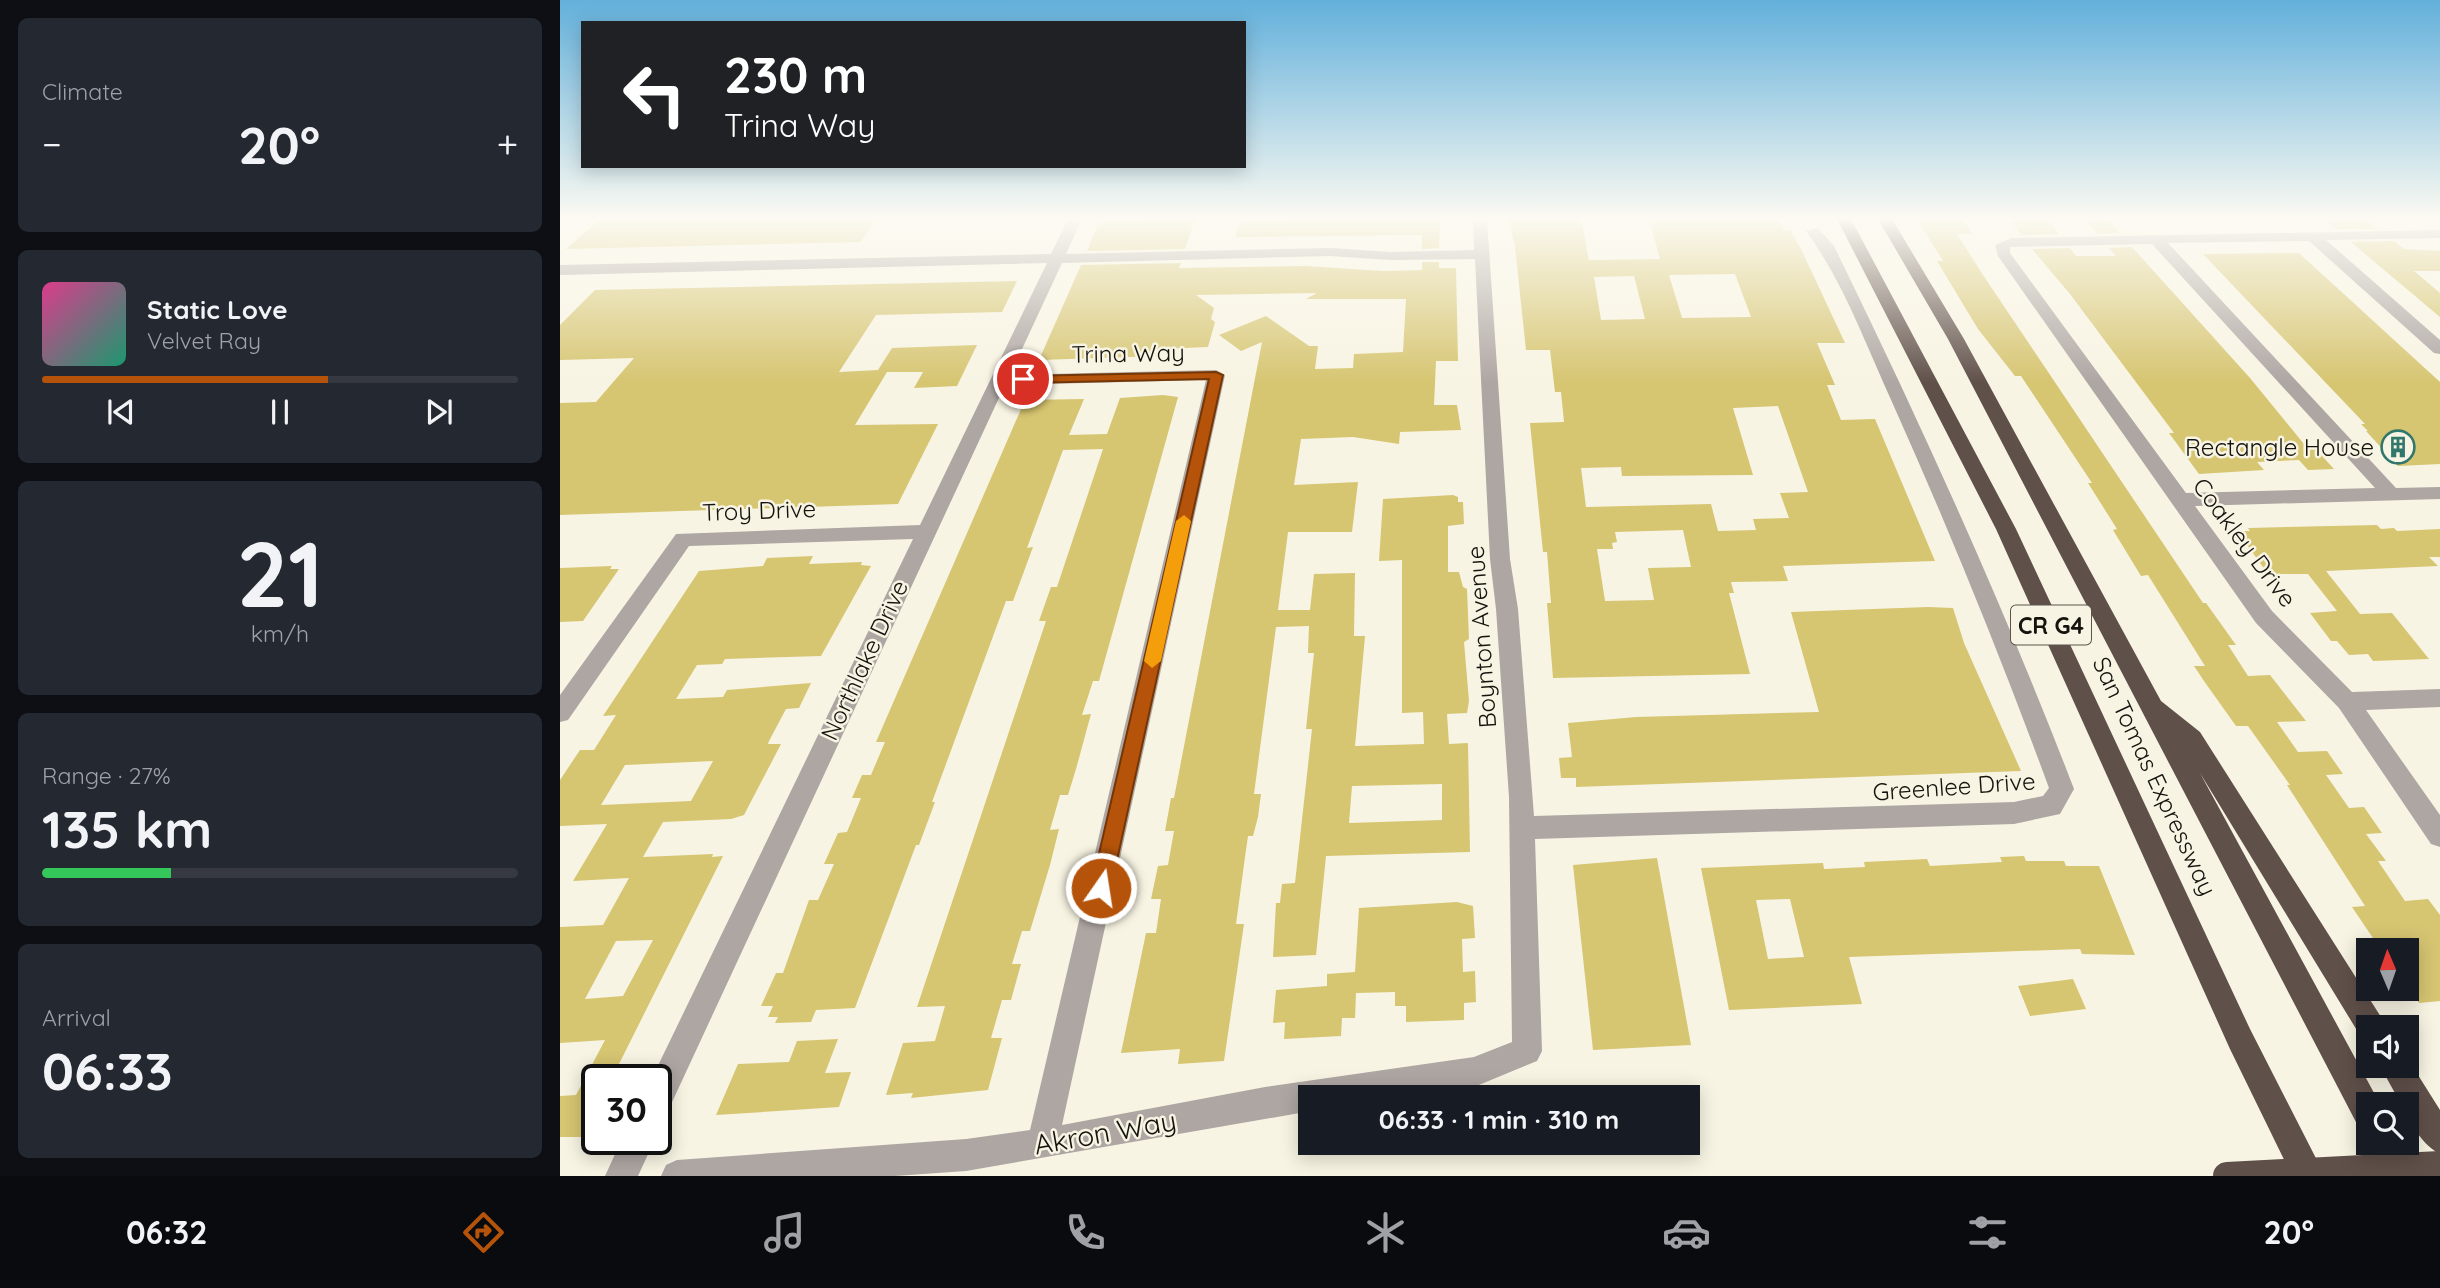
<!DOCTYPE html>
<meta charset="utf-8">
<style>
:root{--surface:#171b24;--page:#242831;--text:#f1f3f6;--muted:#9ea1a6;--line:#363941;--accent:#b45309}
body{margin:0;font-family:Quicksand,sans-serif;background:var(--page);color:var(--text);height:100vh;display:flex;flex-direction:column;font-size:26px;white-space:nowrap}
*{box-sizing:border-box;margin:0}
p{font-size:23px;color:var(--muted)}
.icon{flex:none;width:38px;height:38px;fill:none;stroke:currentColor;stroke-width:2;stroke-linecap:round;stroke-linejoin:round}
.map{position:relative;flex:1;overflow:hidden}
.panel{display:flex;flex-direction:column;gap:18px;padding:18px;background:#0d0f14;width:560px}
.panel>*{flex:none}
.hud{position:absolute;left:21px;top:21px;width:665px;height:147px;border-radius:0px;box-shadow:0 4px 18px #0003;background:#202124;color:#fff;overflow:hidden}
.needle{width:46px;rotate:358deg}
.buttons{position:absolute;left:1796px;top:938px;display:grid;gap:14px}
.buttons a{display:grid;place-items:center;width:63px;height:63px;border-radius:0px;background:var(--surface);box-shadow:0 4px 18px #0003;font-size:35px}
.speed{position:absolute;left:21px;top:1064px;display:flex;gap:14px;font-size:35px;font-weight:700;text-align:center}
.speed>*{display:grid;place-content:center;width:91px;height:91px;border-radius:50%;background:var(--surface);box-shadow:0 4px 18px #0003;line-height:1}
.speed .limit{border:4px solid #111;border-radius:10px;background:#fff;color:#111}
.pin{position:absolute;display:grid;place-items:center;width:60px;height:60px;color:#fff;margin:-30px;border:4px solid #fff;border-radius:50%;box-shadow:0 2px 7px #0007}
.me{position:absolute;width:77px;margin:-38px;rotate:13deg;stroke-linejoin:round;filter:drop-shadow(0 0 5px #0008)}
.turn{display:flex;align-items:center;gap:24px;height:147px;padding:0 28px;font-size:32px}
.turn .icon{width:91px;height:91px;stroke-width:2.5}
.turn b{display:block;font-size:49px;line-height:60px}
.big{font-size:52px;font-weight:700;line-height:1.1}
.panel .card{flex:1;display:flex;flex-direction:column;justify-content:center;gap:10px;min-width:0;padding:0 24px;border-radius:10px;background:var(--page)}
.panel .dial{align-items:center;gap:0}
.dial b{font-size:91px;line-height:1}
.song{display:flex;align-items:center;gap:21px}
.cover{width:84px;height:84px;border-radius:10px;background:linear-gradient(135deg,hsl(330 70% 55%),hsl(160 70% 35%))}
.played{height:7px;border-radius:4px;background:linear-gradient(90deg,var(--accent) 60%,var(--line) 60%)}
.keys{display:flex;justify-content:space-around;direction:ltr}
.heat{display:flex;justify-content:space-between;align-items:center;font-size:38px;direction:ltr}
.charge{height:10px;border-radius:5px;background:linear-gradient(90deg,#34c759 27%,var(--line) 0)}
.trip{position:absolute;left:738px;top:1085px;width:402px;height:70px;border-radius:0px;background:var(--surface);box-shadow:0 4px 18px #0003;font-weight:700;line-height:70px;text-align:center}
.tab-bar{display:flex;height:112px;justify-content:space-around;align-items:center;background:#090b0e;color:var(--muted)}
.tab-bar .icon{width:49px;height:49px}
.tab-bar .current{color:var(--accent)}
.tab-bar b{font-size:32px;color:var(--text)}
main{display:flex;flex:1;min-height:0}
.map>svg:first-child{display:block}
.building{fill:#d6c571;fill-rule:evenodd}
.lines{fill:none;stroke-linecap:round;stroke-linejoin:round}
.minor{fill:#aea6a3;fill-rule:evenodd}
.highway{fill:#60504a;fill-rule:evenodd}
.highway-bridge{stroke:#60504a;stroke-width:28}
.route{fill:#b45309;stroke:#753606;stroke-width:2}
.slow{fill:#f59e0b}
.labels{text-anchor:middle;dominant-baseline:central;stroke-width:5;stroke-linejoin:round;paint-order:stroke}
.shield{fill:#f8f4e3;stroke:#58564d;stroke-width:2}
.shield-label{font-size:23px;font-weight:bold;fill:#14130d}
.street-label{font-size:24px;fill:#14130d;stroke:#f8f4e3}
.poi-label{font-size:24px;fill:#14130d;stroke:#f8f4e3;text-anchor:end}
.near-street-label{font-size:28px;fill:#14130d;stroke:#f8f4e3}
</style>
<main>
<section class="panel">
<div class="card"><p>Climate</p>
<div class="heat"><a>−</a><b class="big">20°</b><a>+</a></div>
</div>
<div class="card">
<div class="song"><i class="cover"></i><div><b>Static Love</b><p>Velvet Ray</p></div></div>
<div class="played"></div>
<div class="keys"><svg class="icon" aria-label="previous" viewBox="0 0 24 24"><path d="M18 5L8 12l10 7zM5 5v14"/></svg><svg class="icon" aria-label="pause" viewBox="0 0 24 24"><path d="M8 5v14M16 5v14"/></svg><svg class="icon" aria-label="next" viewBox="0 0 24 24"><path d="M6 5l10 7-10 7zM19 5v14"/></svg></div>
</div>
<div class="card dial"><b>21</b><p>km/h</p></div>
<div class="card"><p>Range · 27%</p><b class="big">135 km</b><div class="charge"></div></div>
<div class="card"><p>Arrival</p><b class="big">06:33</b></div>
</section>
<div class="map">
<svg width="1880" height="1176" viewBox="0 0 1880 1176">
<rect width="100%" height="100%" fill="#f8f4e3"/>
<g class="building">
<polygon points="40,219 317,219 300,242 6,249"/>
<polygon points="591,219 635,219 625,249 527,251 539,222 591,221"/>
<polygon points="843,219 880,219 879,248 862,249 862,235 675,237 680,222"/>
<path d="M949 219H1021L1029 260 1100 259 1089 219H1219L1224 230H1230L1241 249 1285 343H1257L1275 385H1267L1281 420 1315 419 1375 561 1223 566 1228 581 1171 582 1174 593H1169L1190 674 993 678 987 603H991L987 552H983L970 423 1004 422 1001 392H995L990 350H966L955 247ZM1175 274 1191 317 1122 318 1109 275ZM1074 276 1085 319 1041 320 1034 277ZM1218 406 1248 492 1220 493 1229 518 1193 519 1196 530 1158 531 1151 504 1026 507 1021 468 1061 467 1062 476 1193 475 1173 408ZM1123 530 1131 567 1088 568 1094 600 1045 601 1037 549H1053L1052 543 1057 542 1055 532Z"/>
<polygon points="1357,219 1402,219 1413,234 1397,234 1423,275 1643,603 1646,603 1676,645 1668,645 1688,676 1710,675 1746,721 1717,722 1738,752 1767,751 1783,774 1766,775 1789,808 1804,807 1822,833 1806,834 1826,861 1818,861 1845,901 1868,899 1880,915 1880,1001 1859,1003 1846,982 1846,950 1821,950 1792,907 1805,906 1727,785 1730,785 1688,726 1676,726 1644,681 1634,666 1645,666 1588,575 1581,576 1553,530 1557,529 1528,483 1532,483 1461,376 1455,376 1418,329 1377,261 1383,261"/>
<polygon points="1449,219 1487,219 1499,234 1462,235"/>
<polygon points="1525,219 1547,219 1560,233 1538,234"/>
<polygon points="1763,219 1805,219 1817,229 1776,229"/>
<polygon points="1834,241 1844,249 1880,251 1880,271 1854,271 1880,293 1880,317 1791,242"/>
<polygon points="1572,247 1690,378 1744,444 1751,444 1774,469 1748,470 1739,460 1697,462 1704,470 1639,474 1609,433 1614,433 1510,294 1472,249 1510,248 1516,256 1556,256 1549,248"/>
<polygon points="1739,253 1880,382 1880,464 1838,466 1806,431 1808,431 1801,424 1805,424 1786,404 1643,254"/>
<path d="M862 262H879V268H896L898 361H876L874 405H897L901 430 840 432 839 444 793 437 741 439 734 485 798 482 792 532H728L718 610H750L754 574 795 573 794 636H805L795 746 864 744 863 712 842 713V560L819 561 823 499 893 495 898 497V502H903L904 524 888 526V572H899L903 587 907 589 909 639 904 642 909 701 907 713 887 714 889 744 908 743 910 852 766 856 756 955 713 957 716 903H720L722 884 735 883 752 729H746L754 653H748L749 626 716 627 694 794H701L698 817 693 836H688L685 857 676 924H684L664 1061 618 1064 620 1049 561 1053 586 933H596L601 899H591L598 866 608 865 614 831H605L611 798H614L702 342 681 351 659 335 706 316 749 346H758L755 369 793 368 794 354 843 352 846 299H746L757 293 636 295 654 308 651 319 655 322 648 347 602 349 600 356 479 360 521 265 621 263 619 268 746 266 823 271 862 270ZM882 784V820L789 823 792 786Z"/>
<polygon points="457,281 442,312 316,315 279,372 318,370 332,348 417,345 397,386 354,388 363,372 327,372 295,425 378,424 338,504 0,515 0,403 36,402 74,358 0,360 0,325 35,290"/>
<polygon points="603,395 618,397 539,681 533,681 522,715 531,714 516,769 508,795 500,795 490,830 499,829 490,865 470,931 462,931 452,964 461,964 451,1000 442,1000 431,1038 442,1038 428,1090 351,1098 353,1093 326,1095 343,1043 375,1041 385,1006 357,1007 486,621 479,621 491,587 497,587 543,449 503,450 467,548 473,547 453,601 446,601 372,802 375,802 359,845 356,845 295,1008 256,1010 251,1022 215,1023 218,1017 208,1017 213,1006 201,1006 216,973 223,973 249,900 258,900 274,864 264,864 278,833 287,832 301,798 292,798 302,775 311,775 325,742 316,742 465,400 524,399 509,435 547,434 560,398"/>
<polygon points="1817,525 1821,529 1834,528 1837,531 1880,529 1880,557 1869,557 1878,566 1766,571 1800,614 1832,613 1869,659 1813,661 1808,654 1789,655 1777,641 1771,641 1750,613 1777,611 1748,574 1708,574 1677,531 1690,531 1688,528"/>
<path d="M253 556 249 564 302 562 301 565 311 566 261 656 165 659 162 664 137 665 116 699 163 697 167 690 251 683 239 708 226 709 209 741 208 744H221L184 815 171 819 103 822 83 857 153 854 152 857 163 856 51 1080H37V1107L21 1137H0V1096L16 1095 45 1040 0 1043V927L43 925 69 878 13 881 47 824 0 826V780L20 750H34L56 715 43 716 139 571 203 566 207 558ZM153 761 131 801 41 805 65 765ZM93 940 63 996 25 999 56 941Z"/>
<polygon points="52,566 50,569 59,569 23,621 0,622 0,568"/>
<polygon points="1368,607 1393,608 1404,643 1461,771 1016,787 1016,778 1001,778 999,758 1012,757 1008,723 1076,717 1259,712 1231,612"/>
<path d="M1464 856 1466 861H1504L1506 866H1539L1575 955 1522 954 1520 949 1289 957 1302 1004 1169 1010 1141 868 1263 863 1264 869 1305 867 1304 862 1367 859 1370 866 1442 862 1440 857ZM1230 899 1244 957 1208 959 1196 900Z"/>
<polygon points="1097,858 1131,1045 1033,1050 1013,865"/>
<polygon points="897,902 913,906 915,938 902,939 903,972 915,971 916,1002 904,1003 904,1020 846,1022 846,1006 835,1006 835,992 796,993 795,1018 782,1018 781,1036 724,1039 725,1022 713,1023 716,990 767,986 767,974 795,972 799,908"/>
<polygon points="1513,979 1526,1009 1470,1016 1458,986"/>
<polygon points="278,1039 265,1073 291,1072 279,1107 156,1115 178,1064 229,1062 237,1041"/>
</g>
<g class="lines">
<g class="minor">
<path d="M508 219H522L506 254 770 248 831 252 914 250 913 219H927L950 559 958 609 974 816 1454 802 1483 796 1489 788C1441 657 1389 529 1332 402 1306 345 1283 281 1246 231L1258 228 1274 246C1361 424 1443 604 1514 789L1500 814 1454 824 975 839 982 1051 977 1061 914 1087 843 1097H751V1111L406 1171 335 1176H101L106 1165 117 1160 406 1139 470 1130 646 380 445 385 107 1113 96 1117V1080H91L353 539 129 546 8 720 0 722V695L116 534 360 525 487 263 0 275V265L491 254ZM770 256 831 260 915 259 930 559 936 609 949 797 952 1042 914 1057 705 1087 502 1125 665 375 656 370 450 375 502 263Z"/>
<path d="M1880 230V238L1766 240 1880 340V354L1874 353 1749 241 1608 243 1836 488 1880 487V499L1635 506 1712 611 1792 692 1880 689V707L1806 710 1880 815V847L1871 844 1779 708 1696 623 1438 256 1435 245 1452 238ZM1592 244 1815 488 1626 493 1450 253V247Z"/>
<polygon points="62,1139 95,1139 78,1176 45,1176"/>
</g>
<g class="highway">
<polygon points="1277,219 1291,219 1456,529 1690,1029 1765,1176 1732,1176 1670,1049 1436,529"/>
<polygon points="1318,219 1332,219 1404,339 1601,701 1640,732 1821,1017 1825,1027 1808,1027 1808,1040 1801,1037 1640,773 1819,1102 1808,1104 1808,1128 1797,1124 1388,339"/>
<path d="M1846 1056 1880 1110V1154C1865 1147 1846 1122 1846 1104H1841L1820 1066H1846Z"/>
<polygon points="1809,1143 1842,1143 1860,1176 1826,1176"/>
</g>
<polyline class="highway-bridge" points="1667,1176 1880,1165"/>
</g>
<linearGradient id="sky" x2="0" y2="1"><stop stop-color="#62b0db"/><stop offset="0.57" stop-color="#fcfaf2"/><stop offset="1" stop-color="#fcfaf2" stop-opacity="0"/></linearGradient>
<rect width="1880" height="383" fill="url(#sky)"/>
<polygon class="route" points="656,372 663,375 551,888 548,895 541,898 534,895 531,888 649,379 463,383 456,379 463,376"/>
<polygon class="slow" points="624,515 631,521 601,661 592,668 584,661 616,521"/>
<defs>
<symbol id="building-ring" viewBox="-11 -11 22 22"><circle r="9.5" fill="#f8f4e3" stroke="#31776c" stroke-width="1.5"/><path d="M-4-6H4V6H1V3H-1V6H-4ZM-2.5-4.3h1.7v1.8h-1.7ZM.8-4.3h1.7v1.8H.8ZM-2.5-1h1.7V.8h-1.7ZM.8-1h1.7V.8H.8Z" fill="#31776c"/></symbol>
</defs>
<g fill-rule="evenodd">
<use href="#building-ring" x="1819" y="428" width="38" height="38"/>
</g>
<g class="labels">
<rect class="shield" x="1451" y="605.5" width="80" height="39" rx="5"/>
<g class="shield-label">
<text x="1491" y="625">CR G4</text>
</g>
<g class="street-label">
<text transform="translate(568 353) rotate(-1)">Trina Way</text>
<text transform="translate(199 510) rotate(-2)">Troy Drive</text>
<text transform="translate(1685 542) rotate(53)">Coakley Drive</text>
<text transform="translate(921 637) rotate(-94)">Boynton Avenue</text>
<text transform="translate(304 660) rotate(-65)">Northlake Drive</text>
<text transform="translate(1595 776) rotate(65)">San Tomas Expressway</text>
<text transform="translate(1394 786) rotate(-4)">Greenlee Drive</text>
</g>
<g class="poi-label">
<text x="1814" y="447">Rectangle House</text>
</g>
<g class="near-street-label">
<text transform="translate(545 1132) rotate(-10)">Akron Way</text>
</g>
</g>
</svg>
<div class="buttons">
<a><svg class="needle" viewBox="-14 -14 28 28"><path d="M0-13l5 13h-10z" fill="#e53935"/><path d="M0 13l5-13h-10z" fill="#9ea1a6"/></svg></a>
<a><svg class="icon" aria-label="sound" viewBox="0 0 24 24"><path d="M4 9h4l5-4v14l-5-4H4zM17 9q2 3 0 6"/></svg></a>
<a><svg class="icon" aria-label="search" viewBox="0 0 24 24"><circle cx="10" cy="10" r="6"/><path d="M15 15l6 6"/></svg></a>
</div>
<div class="speed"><div class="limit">30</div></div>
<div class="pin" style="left:463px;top:379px;background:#d93025"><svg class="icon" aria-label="arrive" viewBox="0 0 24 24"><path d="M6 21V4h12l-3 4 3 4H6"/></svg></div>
<svg class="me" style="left:541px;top:888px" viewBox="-20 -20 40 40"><circle r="17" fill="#b45309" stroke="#fff" stroke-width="3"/><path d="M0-11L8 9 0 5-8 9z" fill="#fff"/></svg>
<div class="trip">06:33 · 1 min · 310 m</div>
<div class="hud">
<div class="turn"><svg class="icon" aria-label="left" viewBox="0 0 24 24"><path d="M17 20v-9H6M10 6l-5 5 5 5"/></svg><div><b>230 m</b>Trina Way</div></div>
</div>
</div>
</main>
<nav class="tab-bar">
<b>06:32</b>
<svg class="icon current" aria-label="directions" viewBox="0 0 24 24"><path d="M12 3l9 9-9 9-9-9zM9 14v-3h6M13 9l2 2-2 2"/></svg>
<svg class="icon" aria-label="music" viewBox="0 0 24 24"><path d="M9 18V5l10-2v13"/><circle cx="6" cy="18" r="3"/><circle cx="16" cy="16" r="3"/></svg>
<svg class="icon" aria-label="phone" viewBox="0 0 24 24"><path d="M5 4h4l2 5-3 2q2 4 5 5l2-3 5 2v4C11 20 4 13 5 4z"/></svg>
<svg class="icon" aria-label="climate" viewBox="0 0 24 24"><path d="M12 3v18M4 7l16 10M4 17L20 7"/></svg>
<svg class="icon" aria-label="car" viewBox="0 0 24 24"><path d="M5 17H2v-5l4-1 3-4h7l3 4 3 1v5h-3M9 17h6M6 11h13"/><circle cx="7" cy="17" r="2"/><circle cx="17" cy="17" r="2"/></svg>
<svg class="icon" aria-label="filters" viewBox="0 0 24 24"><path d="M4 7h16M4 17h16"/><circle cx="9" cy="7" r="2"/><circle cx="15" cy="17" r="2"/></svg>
<b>20°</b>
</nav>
